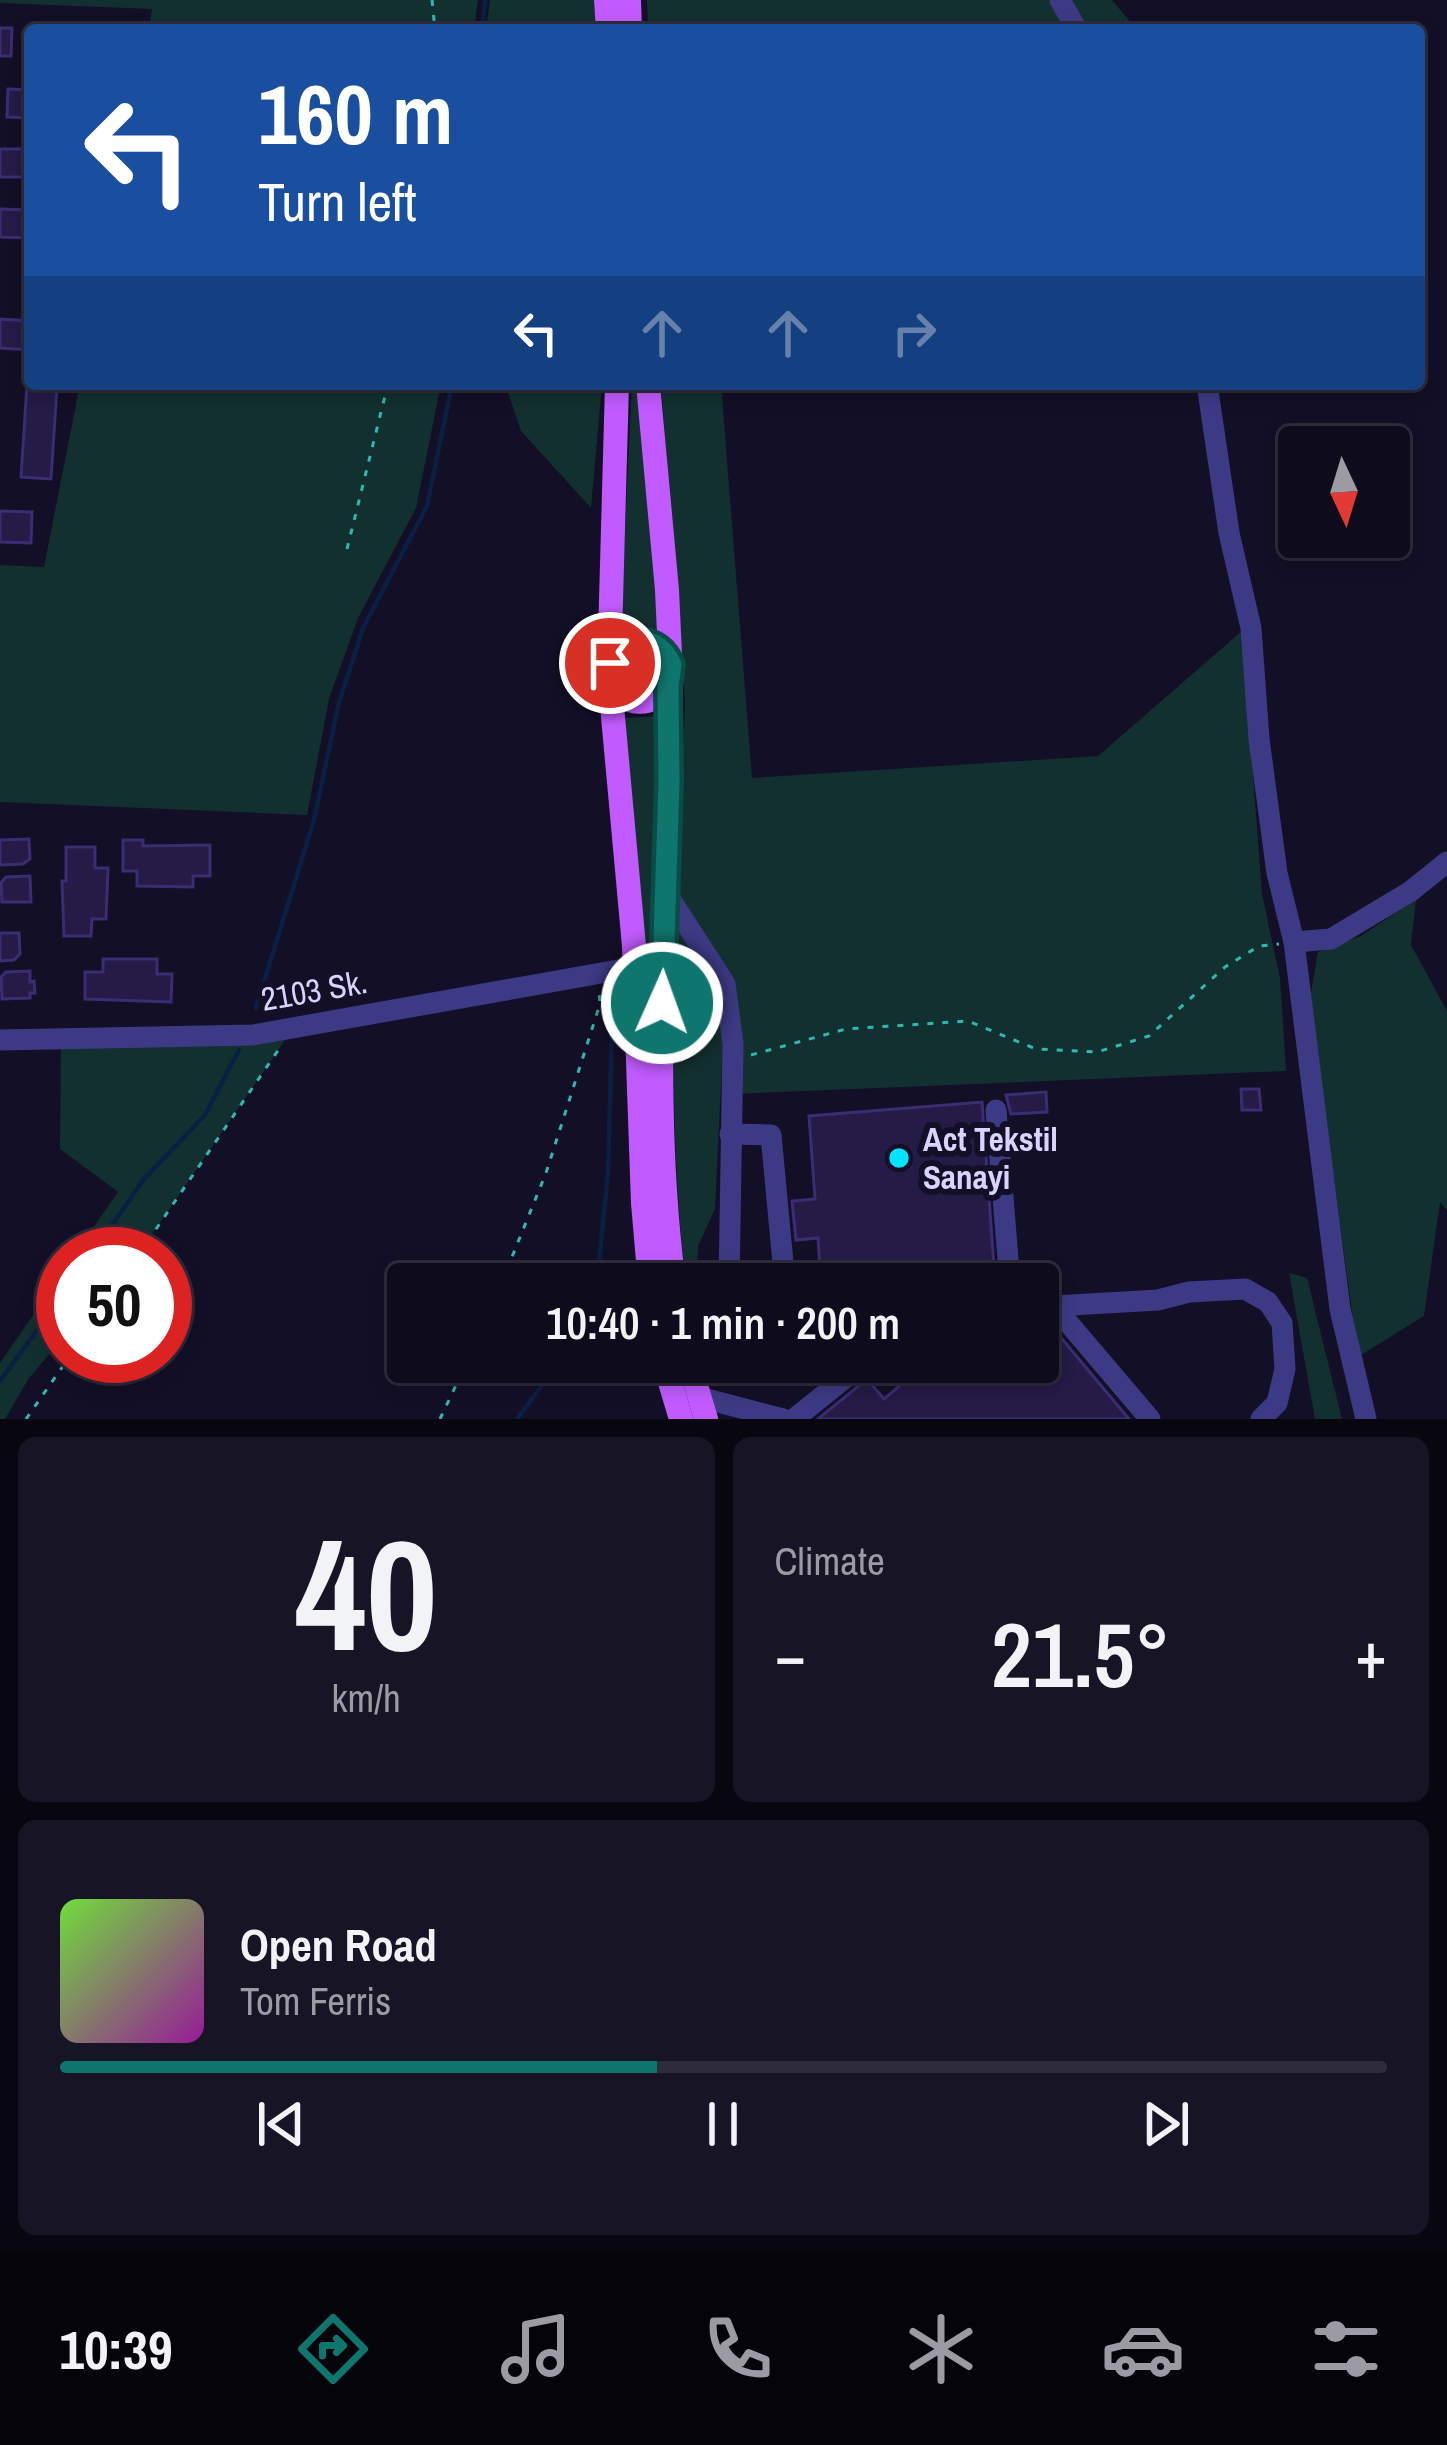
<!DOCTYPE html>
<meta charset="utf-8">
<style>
:root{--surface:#0e0b1c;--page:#171425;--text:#f1f3f6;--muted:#9b9ba3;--line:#2e2b3b;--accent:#0f766e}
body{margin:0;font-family:"Archivo Narrow",sans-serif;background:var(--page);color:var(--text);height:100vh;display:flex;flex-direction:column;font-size:45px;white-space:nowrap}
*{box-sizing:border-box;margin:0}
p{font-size:39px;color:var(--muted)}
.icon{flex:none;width:66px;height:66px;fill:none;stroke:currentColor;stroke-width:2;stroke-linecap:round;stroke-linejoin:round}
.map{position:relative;height:1419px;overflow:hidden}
.drawer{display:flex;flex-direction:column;gap:18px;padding:18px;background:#08060f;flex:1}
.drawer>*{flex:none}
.banner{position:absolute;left:24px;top:24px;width:1401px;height:366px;border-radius:12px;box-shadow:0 6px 18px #0003,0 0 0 3px var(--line);background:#1a4fa0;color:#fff;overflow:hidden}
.needle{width:78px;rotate:176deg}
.controls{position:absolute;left:1278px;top:426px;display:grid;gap:24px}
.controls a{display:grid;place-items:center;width:132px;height:132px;border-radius:12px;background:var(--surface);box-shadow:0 6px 18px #0003,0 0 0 3px var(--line);font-size:60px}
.speed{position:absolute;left:36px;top:1227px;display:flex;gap:24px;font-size:60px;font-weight:700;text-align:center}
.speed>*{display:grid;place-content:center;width:156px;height:156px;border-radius:50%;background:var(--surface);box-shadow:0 6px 18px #0003,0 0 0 3px var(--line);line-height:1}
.speed .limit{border:18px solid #d22;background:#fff;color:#111}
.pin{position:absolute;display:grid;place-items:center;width:102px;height:102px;color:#fff;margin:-51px;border:6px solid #fff;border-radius:50%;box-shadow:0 3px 12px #0007}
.me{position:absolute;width:132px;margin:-66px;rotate:2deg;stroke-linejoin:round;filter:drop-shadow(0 0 9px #0008)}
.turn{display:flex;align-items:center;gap:42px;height:252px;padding:0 36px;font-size:54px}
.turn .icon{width:156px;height:156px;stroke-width:2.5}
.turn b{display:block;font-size:84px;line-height:102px}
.lanes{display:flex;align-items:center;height:114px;padding:0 36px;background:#0003;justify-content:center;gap:60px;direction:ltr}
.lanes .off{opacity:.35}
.big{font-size:90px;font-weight:600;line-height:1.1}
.drawer .tile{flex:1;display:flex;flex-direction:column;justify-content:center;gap:18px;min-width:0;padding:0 42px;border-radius:18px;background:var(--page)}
.drawer .dial{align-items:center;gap:0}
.dial b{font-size:156px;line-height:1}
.song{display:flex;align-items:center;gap:36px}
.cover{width:144px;height:144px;border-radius:18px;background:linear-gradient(135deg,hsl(100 70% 55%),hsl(300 70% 35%))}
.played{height:12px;border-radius:6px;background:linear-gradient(90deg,var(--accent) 45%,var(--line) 45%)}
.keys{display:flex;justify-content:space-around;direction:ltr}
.heat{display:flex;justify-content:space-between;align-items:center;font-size:66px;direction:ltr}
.drawer .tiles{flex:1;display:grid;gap:18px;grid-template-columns:1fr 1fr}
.tile:last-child{grid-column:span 2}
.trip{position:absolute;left:387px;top:1263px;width:672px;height:120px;border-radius:12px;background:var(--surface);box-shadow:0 6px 18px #0003,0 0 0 3px var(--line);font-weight:600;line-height:120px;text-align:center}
.tabs{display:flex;height:192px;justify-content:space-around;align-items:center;background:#06040b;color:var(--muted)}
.tabs .icon{width:84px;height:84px}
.tabs .current{color:var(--accent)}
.tabs b{font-size:54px;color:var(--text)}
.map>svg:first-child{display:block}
.green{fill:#12302f}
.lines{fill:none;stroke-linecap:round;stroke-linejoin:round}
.stream{stroke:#0a1f44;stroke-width:4.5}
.building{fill:#241b47;stroke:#3b2d73;stroke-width:3}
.path{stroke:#2fb8b0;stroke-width:3;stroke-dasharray:6 9;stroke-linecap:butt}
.minor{stroke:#3d3a85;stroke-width:21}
.major{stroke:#c25bff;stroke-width:24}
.route-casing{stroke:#0a4d48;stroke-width:30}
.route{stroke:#0f766e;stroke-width:21}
.poi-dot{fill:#00e5ff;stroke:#130f26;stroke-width:4.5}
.labels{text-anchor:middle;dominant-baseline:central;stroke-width:12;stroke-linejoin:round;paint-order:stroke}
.street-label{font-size:33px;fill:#d9d4ff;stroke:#130f26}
.poi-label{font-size:33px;font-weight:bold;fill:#d9d4ff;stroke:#130f26;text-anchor:start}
</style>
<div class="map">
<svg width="1447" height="1419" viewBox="0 0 1447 1419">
<rect width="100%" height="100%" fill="#130f26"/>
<g class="green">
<polygon points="0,0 478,0 474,30 149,30 152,9 0,3"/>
<polygon points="490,0 594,0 596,30 486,30"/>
<polygon points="647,0 1054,0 1069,30 648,30"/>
<polygon points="1064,0 1112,0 1137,30 1083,30"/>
<polygon points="80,384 441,384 416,508 358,618 329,699 307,815 0,802 0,565 44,567"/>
<polygon points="505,384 602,384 591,508 521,431"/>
<polygon points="632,384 637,384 659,630 620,633"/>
<polygon points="661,384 721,384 752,778 1098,756 1242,631 1262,894 1280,978 1286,1071 734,1094 729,983 677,900 685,702"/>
<circle cx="640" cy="672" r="20"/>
<polygon points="662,716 650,1013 622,718"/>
<polygon points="1416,899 1411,945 1447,1011 1447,1210 1440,1202 1424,1316 1358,1357 1310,998 1318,952 1361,936"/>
<path d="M674 920 714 980 724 1023 715 1209 698 1246 697 1280 686 1284C672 1161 672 1043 674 920Z"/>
<polygon points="287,1037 155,1230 135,1254 75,1254 118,1192 60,1149 61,1046"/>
<polygon points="63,1272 63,1338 29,1378 5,1419 0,1419 0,1363"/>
<polygon points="1289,1273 1307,1278 1342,1419 1315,1419"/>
</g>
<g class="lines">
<g class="stream">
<polyline points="482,30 485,0"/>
<polyline points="256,1008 314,820 339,702 364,626 427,506 452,384"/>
<polyline points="92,1254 144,1179 205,1115 239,1050"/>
<polyline points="590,1284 599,1263 608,1173 613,988"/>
<polyline points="0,1381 63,1295"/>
<polyline points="517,1419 559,1362"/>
</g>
</g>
<g class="building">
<polygon points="0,28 12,28 11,56 0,56"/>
<polygon points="8,89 30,90 30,118 7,117"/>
<polygon points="0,149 24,149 23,177 0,177"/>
<polygon points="0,209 30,210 30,238 0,237"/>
<polygon points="0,319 30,321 30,350 0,348"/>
<polygon points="27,385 57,387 51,479 21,477"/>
<polygon points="0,511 32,512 31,543 0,542"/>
<polygon points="29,839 30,859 23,864 0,865 0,840"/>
<polygon points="123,840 143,840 143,846 210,845 210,876 193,876 193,887 137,886 137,871 123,871"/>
<polygon points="66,847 95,847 95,868 108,868 106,919 92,919 91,936 64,936 62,881 66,881"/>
<polygon points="30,876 31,902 2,902 1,883 6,877"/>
<polygon points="0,933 19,933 20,954 14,960 0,961"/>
<polygon points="103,959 157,959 157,974 172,974 171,1002 85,999 85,972 103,972"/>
<polygon points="30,971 30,982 34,981 35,993 30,993 30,998 2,999 1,977 6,972"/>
<polygon points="1241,1089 1259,1089 1261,1110 1242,1110"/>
<polygon points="1046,1092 1047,1112 1011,1114 1006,1095"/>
<polygon points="982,1102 995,1280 933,1284 821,1284 818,1238 796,1240 792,1201 815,1199 809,1116"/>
<polygon points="1047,1321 1129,1419 818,1419 867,1379 884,1399 928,1362 968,1362 976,1372 988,1362 1038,1362 1038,1322"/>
</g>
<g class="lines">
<g class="path">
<polyline points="432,0 435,30"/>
<polyline points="347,549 388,384"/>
<polyline points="751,1055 846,1029 968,1021 1036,1049 1097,1052 1149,1036 1225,967 1259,946 1279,944"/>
<polyline points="139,1254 279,1049"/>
<polyline points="501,1284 546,1173 600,1004 599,991"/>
<polyline points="26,1419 70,1356"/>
<polyline points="440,1419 467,1362"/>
</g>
<g class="minor">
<polyline points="1060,0 1077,30"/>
<polyline points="1207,384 1229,533 1251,628 1259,739 1277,873 1294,942 1340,1309 1366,1419"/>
<polyline points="665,891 725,984 733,1044 729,1284"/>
<polyline points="1294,942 1331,939 1411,891 1447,862"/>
<polyline points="0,1040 253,1035 635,967"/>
<polyline points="996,1110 1010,1284"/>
<polyline points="730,1134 771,1135 785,1284"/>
<polyline points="1054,1306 1158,1300 1189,1292 1245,1289 1268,1302 1282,1323 1285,1369 1277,1403 1261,1419"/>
<polyline points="1038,1307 1054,1306 1150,1419"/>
<polyline points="699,1397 783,1419"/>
<polyline points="794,1419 865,1362"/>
</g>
<g class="major">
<polyline points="606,0 608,30"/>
<polyline points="629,0 630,30"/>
<polyline points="617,384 609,673 634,946 643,1203 650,1284"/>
<path d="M648 384 667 590 671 676 668 686C672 763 666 839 664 916 660 1038 658 1163 674 1284"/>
<path d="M610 663C625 632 658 633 671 665"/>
<path d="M611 683C625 707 651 708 668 686"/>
<polyline points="664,1362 681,1419"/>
<polyline points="689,1362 706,1419"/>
</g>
</g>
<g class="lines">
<defs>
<path id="route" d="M610 663C624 633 659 635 671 665L668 686 669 782 662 1003"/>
</defs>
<use href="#route" class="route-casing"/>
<use href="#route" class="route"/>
</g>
<circle class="poi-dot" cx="899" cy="1158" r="12"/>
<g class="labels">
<g class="street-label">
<text transform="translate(314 990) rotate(-10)">2103 Sk.</text>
</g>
<g class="poi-label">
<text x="923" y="1139">Act Tekstil<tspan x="923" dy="38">Sanayi</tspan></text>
</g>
</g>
</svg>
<div class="controls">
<a><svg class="needle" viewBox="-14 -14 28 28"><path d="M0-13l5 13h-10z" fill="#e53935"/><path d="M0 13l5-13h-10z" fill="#9b9ba3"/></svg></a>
</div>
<div class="speed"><div class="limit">50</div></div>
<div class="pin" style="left:610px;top:663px;background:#d93025"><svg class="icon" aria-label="arrive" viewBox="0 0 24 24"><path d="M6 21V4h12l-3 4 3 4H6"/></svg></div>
<svg class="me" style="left:662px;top:1003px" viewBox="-20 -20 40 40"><circle r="17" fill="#0f766e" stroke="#fff" stroke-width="3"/><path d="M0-11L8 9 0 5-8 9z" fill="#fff"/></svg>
<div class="trip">10:40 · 1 min · 200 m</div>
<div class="banner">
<div class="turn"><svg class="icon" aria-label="left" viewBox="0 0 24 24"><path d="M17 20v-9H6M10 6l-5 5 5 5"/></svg><div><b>160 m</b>Turn left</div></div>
<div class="lanes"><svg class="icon" aria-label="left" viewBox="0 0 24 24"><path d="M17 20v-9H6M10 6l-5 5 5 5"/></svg><svg class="icon off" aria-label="ahead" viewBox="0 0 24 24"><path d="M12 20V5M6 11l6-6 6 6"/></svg><svg class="icon off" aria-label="ahead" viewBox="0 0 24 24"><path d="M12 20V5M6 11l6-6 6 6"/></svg><svg class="icon off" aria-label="right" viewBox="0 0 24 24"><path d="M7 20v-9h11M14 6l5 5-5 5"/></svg></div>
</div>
</div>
<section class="drawer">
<div class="tiles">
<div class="tile dial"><b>40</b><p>km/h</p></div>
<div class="tile"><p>Climate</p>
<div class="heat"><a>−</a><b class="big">21.5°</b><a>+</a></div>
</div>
<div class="tile">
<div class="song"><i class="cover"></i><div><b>Open Road</b><p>Tom Ferris</p></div></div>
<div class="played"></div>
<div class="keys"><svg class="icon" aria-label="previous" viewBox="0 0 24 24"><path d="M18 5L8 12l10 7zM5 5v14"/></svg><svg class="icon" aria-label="pause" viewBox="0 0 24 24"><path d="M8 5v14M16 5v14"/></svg><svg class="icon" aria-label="next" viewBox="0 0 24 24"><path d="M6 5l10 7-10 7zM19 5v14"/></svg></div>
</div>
</div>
</section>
<nav class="tabs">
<b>10:39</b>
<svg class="icon current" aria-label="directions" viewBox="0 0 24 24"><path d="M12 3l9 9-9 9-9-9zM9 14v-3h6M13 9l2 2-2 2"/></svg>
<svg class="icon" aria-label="music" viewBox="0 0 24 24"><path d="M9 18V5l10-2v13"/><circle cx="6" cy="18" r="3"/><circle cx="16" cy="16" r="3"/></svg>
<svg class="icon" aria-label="phone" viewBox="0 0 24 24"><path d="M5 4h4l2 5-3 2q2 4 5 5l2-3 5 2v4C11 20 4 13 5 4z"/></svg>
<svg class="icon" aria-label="climate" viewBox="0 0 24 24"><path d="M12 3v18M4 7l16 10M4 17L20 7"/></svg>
<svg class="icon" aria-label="car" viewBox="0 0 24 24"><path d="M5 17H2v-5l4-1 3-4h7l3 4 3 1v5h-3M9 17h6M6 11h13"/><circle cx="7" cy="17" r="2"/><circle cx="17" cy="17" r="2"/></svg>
<svg class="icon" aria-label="filters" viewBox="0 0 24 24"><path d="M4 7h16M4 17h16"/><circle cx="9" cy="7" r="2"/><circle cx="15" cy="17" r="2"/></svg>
</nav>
